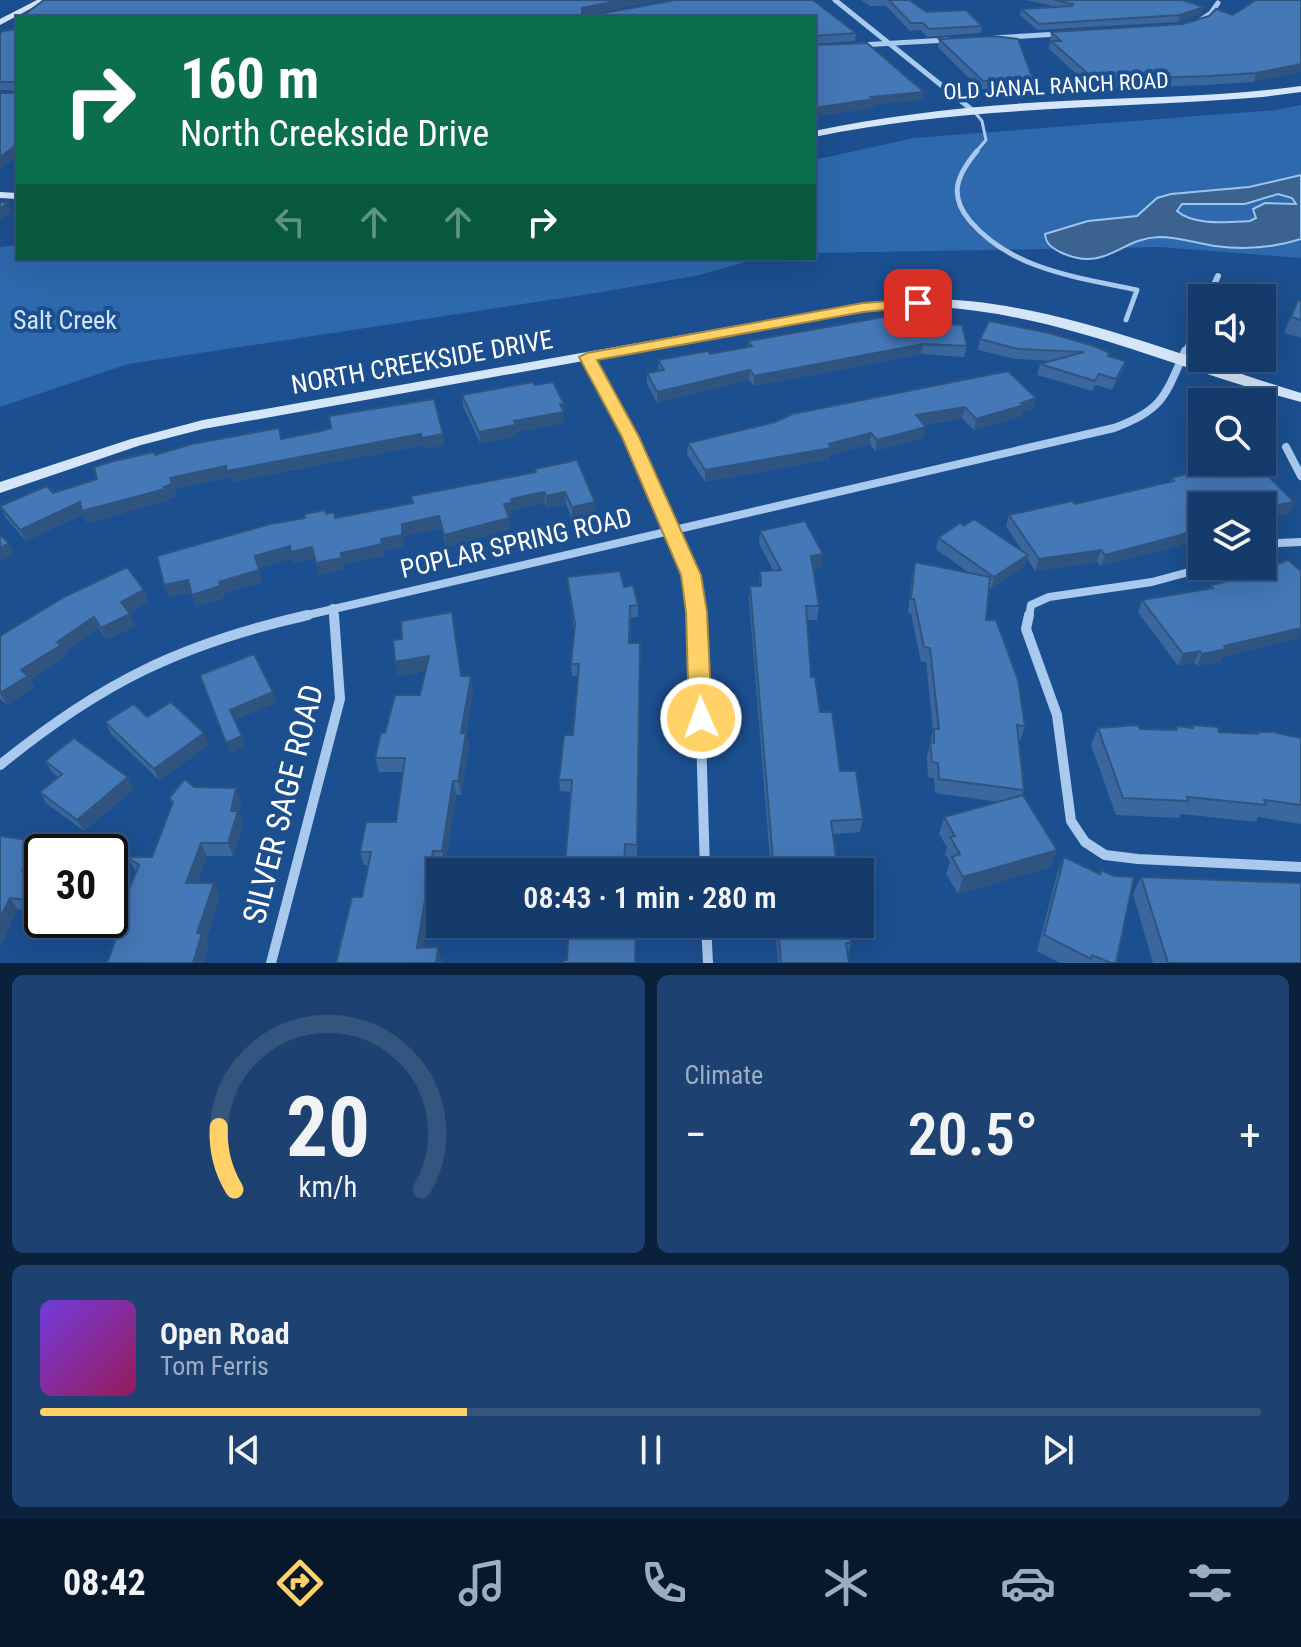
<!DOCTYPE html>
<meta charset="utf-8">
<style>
:root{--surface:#143b6b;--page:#1d4271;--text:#f1f3f6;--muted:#9dadc1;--line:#33557e;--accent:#ffd166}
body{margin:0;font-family:"Roboto Condensed",sans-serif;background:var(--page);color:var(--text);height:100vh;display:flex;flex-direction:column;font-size:30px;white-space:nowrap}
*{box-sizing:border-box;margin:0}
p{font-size:26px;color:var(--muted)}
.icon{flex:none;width:44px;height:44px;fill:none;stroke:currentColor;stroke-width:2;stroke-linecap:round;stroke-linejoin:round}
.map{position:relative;height:963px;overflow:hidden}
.drawer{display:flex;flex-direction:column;gap:12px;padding:12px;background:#0b203b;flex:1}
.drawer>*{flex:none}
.hud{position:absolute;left:16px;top:16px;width:800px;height:244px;border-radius:0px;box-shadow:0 8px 32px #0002,0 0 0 2px var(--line);background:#0b6e4f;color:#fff;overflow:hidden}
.controls{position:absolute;left:1188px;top:284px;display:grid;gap:16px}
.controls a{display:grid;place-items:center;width:88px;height:88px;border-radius:0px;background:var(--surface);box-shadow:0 8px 32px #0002,0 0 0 2px var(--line);font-size:40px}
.speed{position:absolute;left:24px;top:834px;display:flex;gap:16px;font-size:40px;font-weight:700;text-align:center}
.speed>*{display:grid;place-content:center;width:104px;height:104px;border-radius:50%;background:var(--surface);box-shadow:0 8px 32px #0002,0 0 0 2px var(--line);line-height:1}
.speed .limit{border:4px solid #111;border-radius:12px;background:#fff;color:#111}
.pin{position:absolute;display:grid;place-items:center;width:68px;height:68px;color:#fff;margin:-34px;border-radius:16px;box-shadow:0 4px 12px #0006}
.me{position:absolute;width:88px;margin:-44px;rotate:358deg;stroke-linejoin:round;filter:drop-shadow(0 0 6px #0008)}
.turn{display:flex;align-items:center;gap:28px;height:168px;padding:0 32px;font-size:36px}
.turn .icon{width:104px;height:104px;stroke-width:2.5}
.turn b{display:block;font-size:56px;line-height:68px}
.lanes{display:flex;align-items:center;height:76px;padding:0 32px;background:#0003;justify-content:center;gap:40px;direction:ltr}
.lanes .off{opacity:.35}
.big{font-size:60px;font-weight:600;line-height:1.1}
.drawer .card{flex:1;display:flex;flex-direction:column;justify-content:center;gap:12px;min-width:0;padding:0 28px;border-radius:12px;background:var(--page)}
.drawer .dial{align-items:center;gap:0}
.dial svg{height:208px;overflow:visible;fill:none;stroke:var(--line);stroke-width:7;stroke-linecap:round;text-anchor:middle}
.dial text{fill:var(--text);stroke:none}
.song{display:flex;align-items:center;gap:24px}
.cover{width:96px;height:96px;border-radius:12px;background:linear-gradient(135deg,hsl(260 70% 55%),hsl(330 70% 35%))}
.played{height:8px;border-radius:4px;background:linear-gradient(90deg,var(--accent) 35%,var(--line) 35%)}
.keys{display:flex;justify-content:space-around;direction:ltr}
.heat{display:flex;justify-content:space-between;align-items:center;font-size:44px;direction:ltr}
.drawer .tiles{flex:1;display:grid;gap:12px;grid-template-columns:1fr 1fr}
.card:last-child{grid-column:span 2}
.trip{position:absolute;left:426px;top:858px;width:448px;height:80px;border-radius:0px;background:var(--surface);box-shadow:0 8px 32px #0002,0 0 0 2px var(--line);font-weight:600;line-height:80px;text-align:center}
.menu{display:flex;height:128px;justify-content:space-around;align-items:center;background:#08182b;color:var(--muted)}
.menu .icon{width:56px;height:56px}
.menu .active{color:var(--accent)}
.menu b{font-size:36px;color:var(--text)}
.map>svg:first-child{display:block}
.green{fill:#2e69ad}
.water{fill:#3c6290;stroke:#9cc4f0;stroke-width:2;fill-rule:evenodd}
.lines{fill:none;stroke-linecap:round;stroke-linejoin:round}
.lane-far1{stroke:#a9c9ee;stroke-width:3}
.lane{stroke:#a9c9ee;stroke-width:5}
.street-far3{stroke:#a9c9ee;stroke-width:5}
.street-far2{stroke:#a9c9ee;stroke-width:6}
.street-far1{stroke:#a9c9ee;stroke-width:8}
.street{stroke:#a9c9ee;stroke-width:10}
.secondary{fill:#d6e6fa;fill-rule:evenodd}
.wall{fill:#3a679d}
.shaded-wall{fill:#305480}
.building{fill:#4478b7;stroke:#305480;stroke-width:2}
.route{fill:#ffd166;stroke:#a68842;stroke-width:2}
.labels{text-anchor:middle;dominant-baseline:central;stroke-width:8;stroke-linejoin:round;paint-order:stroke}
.far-street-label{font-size:22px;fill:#fff;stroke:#1b4f8f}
.park-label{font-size:26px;fill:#cfe3fa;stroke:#1b4f8f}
.street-label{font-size:26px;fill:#fff;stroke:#1b4f8f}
.near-street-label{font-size:32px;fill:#fff;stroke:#1b4f8f}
</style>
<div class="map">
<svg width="1301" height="963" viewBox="0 0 1301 963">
<rect width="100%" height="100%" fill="#1b4f8f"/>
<g class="green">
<polygon points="1301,105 1301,258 1161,247 814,253 814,160 914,138 1276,110"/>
<polygon points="18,245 18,258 759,258 700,275 596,293 128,364 0,407 0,247"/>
</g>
<path class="water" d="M1301 175V239C1273 248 1244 250 1215 246 1196 243 1178 237 1159 237 1119 238 1106 274 1060 252 1051 247 1046 244 1045 234L1088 221 1137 216 1157 198 1171 194 1249 187ZM1278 194 1292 198 1296 204 1265 203 1253 209 1256 218 1250 221C1228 222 1194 226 1177 211L1182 204H1245Z"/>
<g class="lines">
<polyline class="lane-far1" points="972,109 982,121 986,140 975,153"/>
<path class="lane" d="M977 151C957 175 948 195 970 221 1012 270 1077 277 1137 290L1126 320"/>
<g class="street-far3">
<polyline points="835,0 971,109"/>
<polyline points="1199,21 1211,13 1218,3"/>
<polyline points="993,38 1059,34"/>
<polyline points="861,45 947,40"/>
</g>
<g class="street-far2">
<polyline points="1208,298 1218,276"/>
<polyline points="1185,353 1202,314"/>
</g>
<g class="street-far1">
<polyline points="587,357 630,437 691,575 695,617"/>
<polyline points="1286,447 1301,476"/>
<polyline points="1262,549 1279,543 1301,542"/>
<polyline points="333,608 334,617"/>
<path d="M299 617 1114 428C1163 410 1165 396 1185 351"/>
<polyline points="1029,617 1031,605 1049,597 1152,582 1211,566"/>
</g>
<g class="street">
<polyline points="695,615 699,662 705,872"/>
<polyline points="1029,615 1026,629 1057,715 1071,821 1085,842 1105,855 1138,859 1301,867"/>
<path d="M0 765C101 683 180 644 308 615"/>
<polyline points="706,924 708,963"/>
<polyline points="271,963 340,699 334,615"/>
</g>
<g class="secondary">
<polygon points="37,0 47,0 0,25 0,19"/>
<path d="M1301 86V92L1263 97C1113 109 963 106 814 137V131C896 114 979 105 1063 101 1142 97 1222 97 1301 86Z"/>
<polygon points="0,192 18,193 18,199 0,198"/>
<path d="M909 299C1040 294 1177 356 1301 393V402C1179 371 1064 314 936 307 912 305 887 309 863 311L203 429 141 445 0 493V482L131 439 203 420 863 303Z"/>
</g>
</g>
<g class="wall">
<polygon points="44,0 658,0 586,15 588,16 675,0 813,0 856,33 855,41 814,44 814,18 20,18"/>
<polygon points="861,0 909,0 927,12 982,26 981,33 927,37 921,30 910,31 886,6 870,6"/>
<polygon points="1025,0 1182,0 1202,13 1178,22 1037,30 1020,15 1021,9 1058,7"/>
<polygon points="1301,0 1254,82 1208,85 1093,89 1049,49 1051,32 1183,24"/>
<polygon points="18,29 18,156 0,168 0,93 15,93 17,91 0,90 0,33"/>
<polygon points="939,39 1031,74 1039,82 1037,91 994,93 992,89 981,90 938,47"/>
<polygon points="1298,300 1301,301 1301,338 1284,333"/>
<polygon points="946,324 967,346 964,357 921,354 754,386 749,380 657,403 647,384 647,373 658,371 658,360 710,354 748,347 748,341"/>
<polygon points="980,339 1110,353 1109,356 1122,372 1112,390 1096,385 1092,391 1037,375 1040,364 1051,361 1015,359 978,350"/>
<polygon points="535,385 564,404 564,423 516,432 517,436 480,443 463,406 462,395"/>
<polygon points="1036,398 1033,409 1022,412 1021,416 974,430 962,418 924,425 924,438 875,451 870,444 830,455 830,459 705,482 687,454 688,443"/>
<polygon points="443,434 444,445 424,449 423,445 231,482 229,477 174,489 176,496 168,498 169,500 87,523 84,514 26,541 5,517 0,506 53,493 97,479 155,455 282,438"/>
<polygon points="535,469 596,513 572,519 566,504 547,508 545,503 513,510 513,514 508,515 510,529 446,547 441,528 404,536 404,546 383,551 384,556 343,564 344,569 319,575 315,558 294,563 293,558 258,568 262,582 223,594 224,598 196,607 191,592 168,597 335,518 412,503 535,472"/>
<polygon points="1171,478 1294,502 1289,514 1202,506 1202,537 1173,547 1101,566 1097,562 1035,571 1027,558 1024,567 991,589 989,588 986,620 1025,726 1020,741 1018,740 1024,790 1022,796 1057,850 1050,867 958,894 946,874 950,862 945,854 947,847 939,834 944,817 999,802 935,793 934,778 928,777 927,757 933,730 926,662 921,662 911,614 908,613 912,577 915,562 968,572 937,550 936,548 939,537 964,526 1023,552 1006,526 1009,515 1075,504 1170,482"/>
<polygon points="760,531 822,567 813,569 819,606 817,620 807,620 811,677 820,712 840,771 863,819 860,832 833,834 838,872 771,872 749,599 750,586 759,586 760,571 773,570 759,544"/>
<polygon points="567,577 624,587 638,605 638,617 631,618 630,643 640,643 637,856 626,856 625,872 555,872 565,864 571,792 560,791 559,780 573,735 578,676 572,676 571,664 574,629"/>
<polygon points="1246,577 1221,661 1197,666 1194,662 1178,666 1138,612 1142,600 1210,588 1211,585"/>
<polygon points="144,590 149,602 129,612 135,626 106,640 99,628 65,652 67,656 30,680 34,687 7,705 0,699 0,636"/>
<polygon points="395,662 461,676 473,690 466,733 469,747 461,795 456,795 445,865 436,865 423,948 442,961 441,963 362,897 368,865 364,865 360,852 396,822 403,772 379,772 375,758 385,733 420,695 425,671 398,676"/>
<polygon points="147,717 209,745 159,780 111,734 105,722"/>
<polygon points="1192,725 1219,732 1256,734 1257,732 1301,738 1301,824 1258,817 1256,822 1181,814 1180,818 1116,815 1091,745 1098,728 1175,730 1176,726 1191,728"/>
<polygon points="45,761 134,789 84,831 46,803 40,792 58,777 52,772"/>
<polygon points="194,787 241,801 239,813 243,824 233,856 207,856 197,883 220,896 206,940 209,946 203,963 107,963 123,921 119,914 136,871 127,857 152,857 172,805 169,798"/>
<polygon points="0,836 42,842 48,852 42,852 42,863 35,873 42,875 42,896 33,911 17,909 0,947"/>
<polygon points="1064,857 1100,874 1101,870 1116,963 1060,963 1037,951 1057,874"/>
<polygon points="1141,877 1301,963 1153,963 1133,894"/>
<polygon points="550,924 636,924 567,960 569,935 551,935"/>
<polygon points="775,924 844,924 851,943 848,955 849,963 778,963"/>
</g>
<g class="shaded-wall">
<polygon points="621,0 658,0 582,15 582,8"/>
<polygon points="1204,7 1202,13 1178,22 1180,15"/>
<polygon points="1301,64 1301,72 1254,82 1256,73"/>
<polygon points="924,92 923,100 874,105 873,108 814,117 814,108 871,97"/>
<polygon points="18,144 18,156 0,168 0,157"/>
<polygon points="8,202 12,212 0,221 0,209"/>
<polygon points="923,344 921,354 754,386 754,376"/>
<polygon points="1126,361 1122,372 1112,390 1116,379"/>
<polygon points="750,370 749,380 657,403 657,392"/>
<polygon points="1036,398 1033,409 1022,412 1021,416 974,430 976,419"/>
<polygon points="560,404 564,404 564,423 516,432 517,436 480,443 479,432"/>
<polygon points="965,407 962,418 914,426 916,415"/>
<polygon points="926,427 924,438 875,451 877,440"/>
<polygon points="871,433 870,444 830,455 830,459 705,482 705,470 829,444"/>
<polygon points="421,434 423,445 231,482 229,477 174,489 170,478 226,466"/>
<polygon points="443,434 444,445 424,449 422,438"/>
<polygon points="172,484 176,496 168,498 164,487"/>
<polygon points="165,489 169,500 87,523 84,514 26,541 20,530 80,502"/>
<polygon points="544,492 545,503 513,510 513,514 505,516 504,504 511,499"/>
<polygon points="565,492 566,504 547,508 546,496"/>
<polygon points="595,502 596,513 572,519 572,507"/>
<polygon points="1294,502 1289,514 1262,518 1262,508"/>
<polygon points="439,516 441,528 404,536 404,546 383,551 384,556 343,564 344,569 319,575 316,563 341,553 381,539 402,524"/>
<polygon points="509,518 510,529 446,547 444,535"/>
<polygon points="1202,528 1202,537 1173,547 1101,566 1105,555"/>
<polygon points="9,543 14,554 0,562 0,548"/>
<polygon points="290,546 312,547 315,558 294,563 293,558 258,568 255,556"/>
<polygon points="1101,550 1097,562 1035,571 1039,559"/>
<polygon points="823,554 822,567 810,570 811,556"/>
<polygon points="1028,555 1024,567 991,589 994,577"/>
<polygon points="259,570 262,582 223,594 219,582"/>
<polygon points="188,580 192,592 168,597 164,585"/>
<polygon points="220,586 224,598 196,607 192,595"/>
<polygon points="144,590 149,602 126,613 121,602"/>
<polygon points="130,614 135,626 106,640 101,628"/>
<polygon points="94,617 99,628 65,652 67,656 30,680 34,687 7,705 0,693 21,670 57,642"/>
<polygon points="1301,628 1300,638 1223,657 1221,661 1197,666 1202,654 1224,646"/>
<polygon points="1200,651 1194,662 1178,666 1183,654"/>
<polygon points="429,656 431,670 398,676 395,662"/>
<polygon points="471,676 473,690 463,747 461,733"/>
<polygon points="273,692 277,702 234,721 230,710"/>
<polygon points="204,733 209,745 159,780 154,769"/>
<polygon points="466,733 469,747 461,795 458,781"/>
<polygon points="242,736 246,746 230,754 226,743"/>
<polygon points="128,777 134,789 84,831 77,820"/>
<polygon points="453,781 456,795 445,865 442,851"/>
<polygon points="236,788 241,801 239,813 243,824 233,856 228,843 231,811"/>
<polygon points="42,842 48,852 42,852 42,863 30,882 22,871"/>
<polygon points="201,843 207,856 192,896 186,883"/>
<polygon points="1057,850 1050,867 958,894 963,877"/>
<polygon points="433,851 436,865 421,961 417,948"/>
<polygon points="41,874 42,896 33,911 25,900"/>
<polygon points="214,883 220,896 206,940 209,946 203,963 193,963 197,933"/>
<polygon points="10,898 17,909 0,947 0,918"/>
<polygon points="438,947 442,961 441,963 436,963"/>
</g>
<g class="building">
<polygon points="44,0 621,0 582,8 582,13 588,16 675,0 813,0 856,33 814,36 814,18 20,18"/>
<polygon points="889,0 909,0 927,12 966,10 982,26 929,29 923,23 911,23"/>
<polygon points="1055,0 1182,0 1204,7 1180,15 1039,24 1021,9 1072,6 1073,4"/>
<polygon points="1256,0 1301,0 1301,64 1256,73 1210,76 1095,80 1051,41 1061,41 1051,32 1183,24 1209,16 1216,9 1233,15"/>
<polygon points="18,29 18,84 16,82 0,82 0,33 3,31"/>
<polygon points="993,36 1018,39 1031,74 1039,82 996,84 993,81 983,81 939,39"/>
<polygon points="867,43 924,92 871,97 874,99 814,108 814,45"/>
<polygon points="18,89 18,144 0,157 0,93 15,93"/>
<polygon points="0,202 8,202 0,209"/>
<polygon points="1298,300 1301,301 1301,320 1291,317"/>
<polygon points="906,313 945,315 946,324 962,325 967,346 923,344 754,376 750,370 657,392 647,373 664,370 658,360 708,351 710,354 752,346 748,341"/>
<polygon points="989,321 1049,333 1094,346 1110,353 1108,356 1126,361 1116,379 1099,374 1095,381 1040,364 1084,352 1018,349 980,339"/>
<polygon points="1008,371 1036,398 1021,403 1024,405 976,419 965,407 916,415 926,427 877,440 871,433 829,444 831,448 705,470 688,443 775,422 792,414"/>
<polygon points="533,382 535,385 553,382 564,404 560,404 564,412 514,421 516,425 479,432 462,395"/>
<polygon points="434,399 443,434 422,438 421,434 227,471 226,466 170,478 172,484 164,487 165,489 82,511 80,502 20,530 0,506 47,486 53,493 97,479 94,467 114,461 154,452 155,455 192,444 279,428 281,439 321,431 331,428 329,416"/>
<polygon points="577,460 595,502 572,507 565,492 546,496 544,492 511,499 512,503 504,504 509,518 444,535 439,516 402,524 402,535 381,539 382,544 341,553 342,558 316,563 312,547 291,552 290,546 255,556 259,570 219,582 220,586 192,595 188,580 164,585 157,556 270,524 305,518 304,514 325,510 326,514 334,512 335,518 413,503 411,496 536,472 535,469"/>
<polygon points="1249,462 1254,462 1294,502 1262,508 1262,506 1202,506 1202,528 1177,536 1105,555 1101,550 1039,559 1009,515 1072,501 1075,504 1174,481 1171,478 1194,472"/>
<polygon points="974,519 1028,555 994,577 940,539 939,537 960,523 964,526"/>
<polygon points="805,521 823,554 811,556 819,606 806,606 811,677 815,677 820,712 832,712 840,771 856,771 863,819 831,821 838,872 774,872 750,586 761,586 760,571 781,570 760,531"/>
<polygon points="0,535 9,543 0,548"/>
<polygon points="1288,560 1301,571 1301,628 1224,646 1227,649 1202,654 1200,651 1183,654 1142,600 1213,588 1211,585 1246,577"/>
<polygon points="915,562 990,577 986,620 996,620 1018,680 1025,726 1017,725 1024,790 939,779 938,763 932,762 930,742 934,743 934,729 939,729 930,648 924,647 914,599 911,599"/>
<polygon points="127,567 144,590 121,602 130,614 101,628 94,617 57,642 61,645 21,670 28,676 0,693 0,636 64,597"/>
<polygon points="620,571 624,587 633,585 638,605 630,606 629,643 640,643 637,845 625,844 624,872 555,872 556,864 565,864 572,780 559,780 564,735 573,735 579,664 571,664 575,624 567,577"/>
<polygon points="452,612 461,676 471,676 461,733 466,733 458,781 453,781 442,851 433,851 417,948 438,947 436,963 336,963 352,897 362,897 371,852 360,852 366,822 396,822 405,758 375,758 381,733 385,733 395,695 420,695 429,656 395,662 393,640 402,639 401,621"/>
<polygon points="254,654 273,692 230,710 242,736 226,743 200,675"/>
<polygon points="171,702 204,733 154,769 105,722 134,704 147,717"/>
<polygon points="1138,725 1140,729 1177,730 1176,726 1193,728 1192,725 1218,727 1219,732 1258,734 1257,732 1273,732 1301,738 1301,805 1264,800 1266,805 1187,797 1188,801 1123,798 1098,728"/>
<polygon points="74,738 128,777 77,820 40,792 62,774 45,761"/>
<polygon points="185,779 194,787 236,788 231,811 238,811 228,843 201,843 186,883 214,883 197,933 202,933 193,963 107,963 125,914 119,914 139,865 127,857 152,857 173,802 169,798"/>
<polygon points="1023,795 1057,850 963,877 952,857 960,854 950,837 955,836 944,817"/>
<polygon points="0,836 42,842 22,871 41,874 25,900 10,898 0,918"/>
<polygon points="1064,857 1100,874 1101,870 1114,876 1134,877 1116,963 1111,963 1092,955 1091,959 1044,935"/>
<polygon points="1141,877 1301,883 1301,963 1168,963"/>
<polygon points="567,924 636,924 635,963 563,963 563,960 567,960 569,924"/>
<polygon points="778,924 849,925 851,943 846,943 849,963 781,963"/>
</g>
<polygon class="route" points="918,299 925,303 923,306 863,312 597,360 639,437 701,575 707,612 712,718 709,724 701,727 693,724 689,718 686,612 681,575 622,437 579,357 587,353 863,303"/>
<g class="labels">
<g class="far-street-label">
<text transform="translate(1056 86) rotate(-3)">OLD JANAL RANCH ROAD</text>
</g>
<g class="park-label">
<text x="65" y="320">Salt Creek</text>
</g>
<g class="street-label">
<text transform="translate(422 362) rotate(-10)">NORTH CREEKSIDE DRIVE</text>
<text transform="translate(516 543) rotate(-13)">POPLAR SPRING ROAD</text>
</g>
<g class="near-street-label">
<text transform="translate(283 804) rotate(-76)">SILVER SAGE ROAD</text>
</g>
</g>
</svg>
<div class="controls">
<a><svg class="icon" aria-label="sound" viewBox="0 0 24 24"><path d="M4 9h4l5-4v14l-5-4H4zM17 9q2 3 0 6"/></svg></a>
<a><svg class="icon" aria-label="search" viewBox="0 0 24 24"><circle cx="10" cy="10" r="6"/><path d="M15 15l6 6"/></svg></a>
<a><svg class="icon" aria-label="layers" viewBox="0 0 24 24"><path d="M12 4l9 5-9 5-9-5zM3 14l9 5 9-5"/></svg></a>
</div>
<div class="speed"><div class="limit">30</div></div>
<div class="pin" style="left:918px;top:303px;background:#d93025"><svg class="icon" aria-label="arrive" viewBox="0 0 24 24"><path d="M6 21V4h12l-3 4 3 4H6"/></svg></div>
<svg class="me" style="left:701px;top:718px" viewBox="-20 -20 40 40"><circle r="17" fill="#ffd166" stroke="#fff" stroke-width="3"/><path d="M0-11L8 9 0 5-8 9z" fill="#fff"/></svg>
<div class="trip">08:43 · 1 min · 280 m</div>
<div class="hud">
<div class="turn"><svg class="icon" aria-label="right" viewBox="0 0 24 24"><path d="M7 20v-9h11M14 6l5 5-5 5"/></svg><div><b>160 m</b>North Creekside Drive</div></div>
<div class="lanes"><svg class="icon off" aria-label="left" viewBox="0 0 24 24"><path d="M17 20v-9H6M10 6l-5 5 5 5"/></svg><svg class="icon off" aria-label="ahead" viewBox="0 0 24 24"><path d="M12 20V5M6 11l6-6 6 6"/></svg><svg class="icon off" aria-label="ahead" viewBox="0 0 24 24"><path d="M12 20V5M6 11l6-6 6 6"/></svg><svg class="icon" aria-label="right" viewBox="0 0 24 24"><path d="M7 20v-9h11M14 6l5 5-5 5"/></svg></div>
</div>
</div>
<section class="drawer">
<div class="tiles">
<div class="card dial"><svg viewBox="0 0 100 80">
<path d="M14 69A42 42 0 1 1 86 69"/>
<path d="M14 69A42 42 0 0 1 8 45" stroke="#ffd166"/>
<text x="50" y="56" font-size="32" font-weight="700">20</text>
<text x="50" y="72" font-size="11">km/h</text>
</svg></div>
<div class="card"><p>Climate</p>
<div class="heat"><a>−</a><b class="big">20.5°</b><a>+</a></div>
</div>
<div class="card">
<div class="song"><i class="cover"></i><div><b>Open Road</b><p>Tom Ferris</p></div></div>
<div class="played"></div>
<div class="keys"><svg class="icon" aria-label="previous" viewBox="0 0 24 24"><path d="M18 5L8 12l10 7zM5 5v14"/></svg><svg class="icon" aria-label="pause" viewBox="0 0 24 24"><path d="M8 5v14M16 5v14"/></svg><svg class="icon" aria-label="next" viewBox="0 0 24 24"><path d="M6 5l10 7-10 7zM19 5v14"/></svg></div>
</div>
</div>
</section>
<nav class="menu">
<b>08:42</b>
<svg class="icon active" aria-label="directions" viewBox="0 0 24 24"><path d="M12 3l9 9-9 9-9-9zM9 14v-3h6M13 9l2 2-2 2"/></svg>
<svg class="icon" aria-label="music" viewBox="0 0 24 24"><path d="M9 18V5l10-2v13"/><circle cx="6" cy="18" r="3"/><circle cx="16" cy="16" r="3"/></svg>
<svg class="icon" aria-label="phone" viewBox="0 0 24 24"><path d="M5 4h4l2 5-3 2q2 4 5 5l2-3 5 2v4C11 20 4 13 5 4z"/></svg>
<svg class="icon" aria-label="climate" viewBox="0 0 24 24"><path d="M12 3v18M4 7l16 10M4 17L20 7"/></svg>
<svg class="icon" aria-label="car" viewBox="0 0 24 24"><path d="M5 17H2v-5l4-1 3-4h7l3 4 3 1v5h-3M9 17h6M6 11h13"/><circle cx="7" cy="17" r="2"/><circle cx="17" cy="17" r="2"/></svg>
<svg class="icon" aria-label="filters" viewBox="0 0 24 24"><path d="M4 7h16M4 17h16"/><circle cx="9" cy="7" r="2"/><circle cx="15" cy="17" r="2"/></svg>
</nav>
